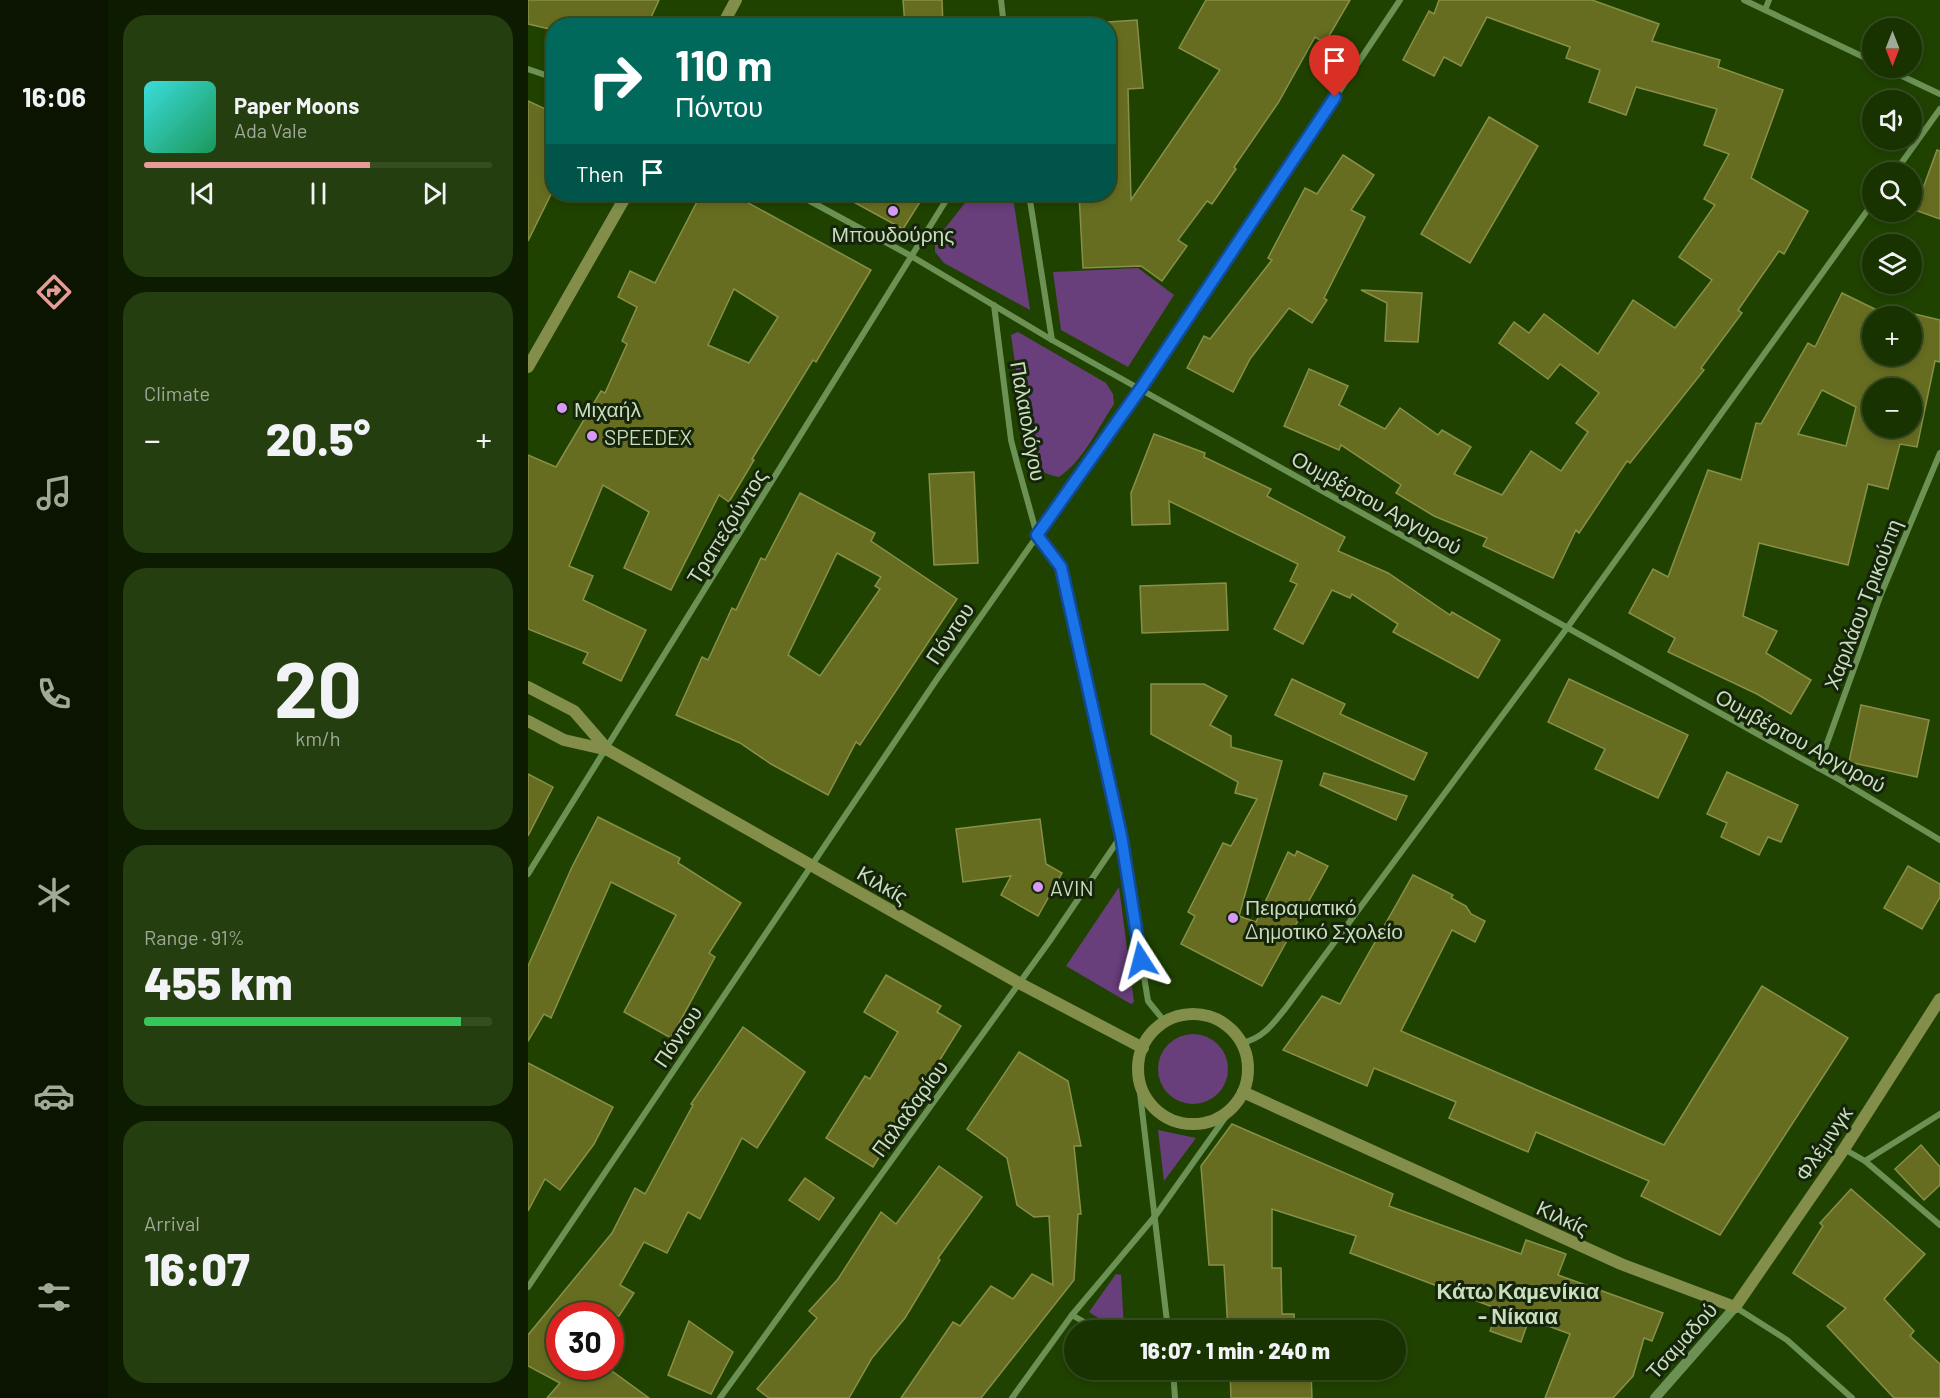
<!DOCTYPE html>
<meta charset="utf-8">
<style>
:root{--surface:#183200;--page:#253e0f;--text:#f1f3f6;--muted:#9faa99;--line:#364d22;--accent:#e69b98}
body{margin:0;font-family:Barlow,sans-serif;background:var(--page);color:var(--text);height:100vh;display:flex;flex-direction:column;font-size:22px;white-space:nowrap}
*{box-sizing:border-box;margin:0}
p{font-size:20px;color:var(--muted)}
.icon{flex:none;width:33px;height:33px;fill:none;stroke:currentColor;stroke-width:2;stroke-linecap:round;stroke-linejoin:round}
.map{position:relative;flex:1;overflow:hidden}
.panel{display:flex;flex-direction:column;gap:15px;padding:15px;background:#0d1c00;width:420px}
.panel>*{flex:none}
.guide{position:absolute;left:18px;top:18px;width:570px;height:183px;border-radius:24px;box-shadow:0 3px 9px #0003,0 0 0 2px var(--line);background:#00695c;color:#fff;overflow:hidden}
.needle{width:39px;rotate:180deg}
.fabs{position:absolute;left:1334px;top:18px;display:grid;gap:12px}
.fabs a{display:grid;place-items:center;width:60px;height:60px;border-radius:50%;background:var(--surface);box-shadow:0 3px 9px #0003,0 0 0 2px var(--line);font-size:30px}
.speed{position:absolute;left:18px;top:1302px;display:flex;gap:12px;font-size:30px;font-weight:700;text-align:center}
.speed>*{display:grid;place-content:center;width:78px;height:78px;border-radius:50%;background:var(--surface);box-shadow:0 3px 9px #0003,0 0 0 2px var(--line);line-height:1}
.speed .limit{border:9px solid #d22;background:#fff;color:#111}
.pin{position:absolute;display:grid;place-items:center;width:51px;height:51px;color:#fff;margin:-62px -26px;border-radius:50% 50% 50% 0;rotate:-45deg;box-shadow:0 0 6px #0007}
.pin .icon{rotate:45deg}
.me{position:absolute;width:66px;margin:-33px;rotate:351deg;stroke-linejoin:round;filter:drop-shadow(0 0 4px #0008)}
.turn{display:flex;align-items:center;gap:21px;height:126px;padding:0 30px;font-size:27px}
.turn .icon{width:78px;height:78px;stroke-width:2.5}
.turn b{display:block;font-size:42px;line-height:51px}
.then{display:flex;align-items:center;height:57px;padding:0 30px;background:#0003;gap:12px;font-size:22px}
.big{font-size:45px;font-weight:800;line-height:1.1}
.panel .card{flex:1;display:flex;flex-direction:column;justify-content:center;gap:9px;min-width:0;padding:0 21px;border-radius:24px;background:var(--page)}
.panel .dial{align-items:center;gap:0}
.dial b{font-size:78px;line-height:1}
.song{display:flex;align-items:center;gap:18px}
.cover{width:72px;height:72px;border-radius:9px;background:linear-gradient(135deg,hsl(180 70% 55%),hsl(150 70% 35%))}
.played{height:6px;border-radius:3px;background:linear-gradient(90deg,var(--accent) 65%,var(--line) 65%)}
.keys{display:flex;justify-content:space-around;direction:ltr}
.heat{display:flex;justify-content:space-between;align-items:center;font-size:33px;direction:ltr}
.charge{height:9px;border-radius:4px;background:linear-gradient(90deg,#34c759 91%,var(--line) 0)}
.trip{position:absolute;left:536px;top:1320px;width:342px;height:60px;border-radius:30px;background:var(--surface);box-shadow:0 3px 9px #0003,0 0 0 2px var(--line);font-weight:800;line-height:60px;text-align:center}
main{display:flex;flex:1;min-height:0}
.dock{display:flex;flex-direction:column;width:108px;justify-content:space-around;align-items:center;background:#0a1400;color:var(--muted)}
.dock .icon{width:42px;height:42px}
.dock .current{color:var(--accent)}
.dock b{font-size:27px;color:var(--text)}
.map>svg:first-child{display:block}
.green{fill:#683e7b}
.building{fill:#666d21;stroke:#889046;stroke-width:1.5;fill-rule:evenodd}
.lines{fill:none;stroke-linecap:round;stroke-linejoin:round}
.minor{stroke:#6b9254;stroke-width:6}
.tertiary{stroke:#6b9254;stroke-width:10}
.secondary{stroke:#828e4a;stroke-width:12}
.route-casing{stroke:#114b97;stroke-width:15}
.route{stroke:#1a73e8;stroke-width:10}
.poi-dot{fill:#d99af7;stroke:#15240b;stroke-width:2}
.labels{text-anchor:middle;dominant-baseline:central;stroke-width:6;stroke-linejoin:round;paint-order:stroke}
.poi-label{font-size:21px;fill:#c8debd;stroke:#15240b;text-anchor:start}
.street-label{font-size:21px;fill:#c8debd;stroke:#15240b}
.neighbourhood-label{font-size:22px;font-weight:bold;fill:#c8debd;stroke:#15240b}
</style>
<main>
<nav class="dock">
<b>16:06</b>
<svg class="icon current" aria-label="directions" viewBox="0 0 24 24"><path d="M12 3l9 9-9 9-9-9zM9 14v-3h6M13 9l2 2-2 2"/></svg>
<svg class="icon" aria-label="music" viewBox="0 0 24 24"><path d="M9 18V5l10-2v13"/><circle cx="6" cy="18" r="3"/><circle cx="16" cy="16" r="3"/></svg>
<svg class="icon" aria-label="phone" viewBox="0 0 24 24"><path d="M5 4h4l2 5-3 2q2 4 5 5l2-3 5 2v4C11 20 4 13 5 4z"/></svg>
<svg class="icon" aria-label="climate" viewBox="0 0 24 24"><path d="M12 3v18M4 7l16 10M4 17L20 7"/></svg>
<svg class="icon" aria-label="car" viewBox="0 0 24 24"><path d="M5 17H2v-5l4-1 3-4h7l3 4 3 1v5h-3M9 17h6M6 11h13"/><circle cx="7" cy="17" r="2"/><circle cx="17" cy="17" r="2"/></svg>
<svg class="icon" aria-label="filters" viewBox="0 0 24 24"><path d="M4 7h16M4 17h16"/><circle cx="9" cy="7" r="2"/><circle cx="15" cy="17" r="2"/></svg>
</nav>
<section class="panel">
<div class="card">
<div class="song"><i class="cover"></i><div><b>Paper Moons</b><p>Ada Vale</p></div></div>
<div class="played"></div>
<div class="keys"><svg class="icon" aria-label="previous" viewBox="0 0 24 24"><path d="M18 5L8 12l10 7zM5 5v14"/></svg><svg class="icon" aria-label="pause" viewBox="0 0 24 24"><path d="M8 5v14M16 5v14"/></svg><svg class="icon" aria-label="next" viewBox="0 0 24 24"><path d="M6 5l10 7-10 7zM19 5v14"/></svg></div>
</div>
<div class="card"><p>Climate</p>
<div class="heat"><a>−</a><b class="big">20.5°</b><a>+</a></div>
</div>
<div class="card dial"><b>20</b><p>km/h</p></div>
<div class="card"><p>Range · 91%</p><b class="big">455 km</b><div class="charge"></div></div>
<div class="card"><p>Arrival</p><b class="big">16:07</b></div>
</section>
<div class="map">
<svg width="1412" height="1398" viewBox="0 0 1412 1398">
<rect width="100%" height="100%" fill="#204200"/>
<g class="green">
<polygon points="444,194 477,194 486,204 502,310 416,263 407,252 407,241"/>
<polygon points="610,268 646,295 600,367 533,330 525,272"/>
<path d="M490 332 578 383 585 394 586 404C570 428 555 461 531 477 515 474 508 468 500 455L483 335Z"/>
<polygon points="591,887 606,1002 603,1004 538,966"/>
<circle cx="665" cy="1069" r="35"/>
<polygon points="630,1130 668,1138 636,1181"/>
<polygon points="588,1274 593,1275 596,1330 589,1330 561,1312"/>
</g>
<g class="building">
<polygon points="0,0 131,0 119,26 26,26 26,30 0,24"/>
<polygon points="375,0 414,0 415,26 377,26"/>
<polygon points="678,0 822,0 797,43 787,37 750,103 706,167 708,169 684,204 679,201 650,240 659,246 634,281 613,266 555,268 551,194 580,194 580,22 609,20 615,88 600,89 603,200 692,70 651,48"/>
<polygon points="911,0 1064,0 1131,24 1124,41 1192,60 1190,67 1255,90 1223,178 1280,211 1256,254 1251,251 1210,310 1214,313 1173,368 1176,370 1102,463 1099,461 1051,533 1048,530 1025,578 955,546 959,538 906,516 868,493 873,485 813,445 811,450 756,426 781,369 820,386 811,405 857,429 872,408 910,435 914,430 943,447 926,474 974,495 1003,451 1033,471 1060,432 1048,423 1071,393 1032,364 1020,379 971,343 986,322 1001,333 1016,314 1070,354 1105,300 1147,328 1184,280 1151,257 1187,205 1176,199 1201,154 1176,145 1189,109 1108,87 1098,115 1061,102 1072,70 1038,58 1042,47 959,17 933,66 916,57 906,76 875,60 901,11 906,14"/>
<polygon points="0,101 26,113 26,188 0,241"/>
<polygon points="961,117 1010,146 942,263 893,234"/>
<polygon points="1409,150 1412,151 1412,219 1387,210"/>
<polygon points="815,155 846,175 823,210 837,217 796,298 799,300 784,323 761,308 722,359 705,392 659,368 676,336 682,339 744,260 740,258 777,188 789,194"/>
<path d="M173 194H204L343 270 288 362 285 360 224 459 226 460 201 502 191 495 143 590 96 568 121 512 75 485 41 566 65 576 55 600 118 630 93 681 55 663 60 653 0 629V455L28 467 73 391 77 393 99 344 94 341 109 307 90 297 102 271 127 283ZM206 289 250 317 221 363 180 345Z"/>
<polygon points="311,194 397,194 375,229"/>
<polygon points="833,290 894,293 890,342 857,341 859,303"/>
<path d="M1314 293 1361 316H1344V356H1383V316H1377L1378 312 1412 320V362L1407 361 1389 447 1372 444 1360 489 1340 484 1320 565 1231 543 1215 616 1249 631 1238 653 1283 680 1263 714 1229 694 1140 652 1147 638 1101 613 1125 569 1140 577 1180 470 1213 480 1228 423 1233 424 1280 343 1287 347ZM1344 388H1383V428H1344ZM1294 390 1328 407 1318 446 1270 434Z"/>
<polygon points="626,434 677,453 676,457 743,489 739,496 817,537 810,551 860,573 922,615 924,612 972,640 950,678 865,632 870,624 824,594 822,598 804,590 775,644 746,629 769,584 762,581 770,564 641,501 642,524 604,525 603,493"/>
<polygon points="446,472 450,563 406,565 401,474"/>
<path d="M272 493 347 533 343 541 429 599 332 745 328 742 300 795 243 764 212 743 148 715 174 657 180 660 204 608 208 610 233 558 237 560ZM309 553 353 577 347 586 352 589 292 676 260 655Z"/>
<polygon points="698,583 700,630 614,633 612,586"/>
<polygon points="764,679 817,704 812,714 899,753 886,780 747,715"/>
<polygon points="1041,679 1160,735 1130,798 1067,769 1077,749 1020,722"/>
<polygon points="623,684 676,684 699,696 682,725 703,736 703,747 754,761 711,916 728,922 760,852 767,856 769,851 800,866 734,986 653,944 667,916 660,912 695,843 703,846 729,799 707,793 710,782 623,734"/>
<polygon points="1333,705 1401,720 1389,777 1321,762"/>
<polygon points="1199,772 1270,805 1253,842 1240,837 1231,855 1193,837 1199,823 1179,814"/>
<polygon points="796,773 879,796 868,820 792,785"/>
<polygon points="0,774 25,787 0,836"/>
<polygon points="70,817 152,858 150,863 213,903 181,953 187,957 143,1038 96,1012 148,915 83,882 23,1018 16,1014 0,1041 0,966 44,867"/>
<polygon points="512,819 518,864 534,873 510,916 473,895 483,876 435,882 428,829"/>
<polygon points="1380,866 1412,884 1412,897 1394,929 1356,908"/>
<polygon points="885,875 925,895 923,898 938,906 943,914 957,921 947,942 924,930 873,1031 1136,1145 1234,986 1320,1038 1192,1235 1113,1196 1121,1181 1008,1132 1000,1152 921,1118 928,1102 846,1068 839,1086 755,1050 794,996 812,1004"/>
<polygon points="358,975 413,1006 409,1012 433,1026 345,1167 298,1138 337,1076 342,1079 370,1032 336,1012"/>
<polygon points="215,1027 277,1072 229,1148 214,1138 172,1219 160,1212 139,1253 116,1242 92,1285 106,1293 91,1316 32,1316 32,1366 77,1366 121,1398 19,1398 32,1383 0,1366 0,1335 84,1233 107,1188 117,1194 165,1105 163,1104"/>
<polygon points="491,1052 540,1081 553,1146 546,1146 553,1214 550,1214 546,1280 453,1398 373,1398 425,1322 432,1326 463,1286 485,1299 504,1274 525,1285 521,1216 506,1217 489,1205 479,1158 439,1129"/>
<polygon points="0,1063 85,1107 66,1144 32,1190 17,1179 0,1211"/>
<polygon points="704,1124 865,1194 861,1206 993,1254 998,1240 1038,1254 1030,1275 1135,1313 1124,1341 1116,1338 1105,1376 1085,1398 1017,1398 1042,1334 1001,1319 993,1342 962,1331 970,1309 822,1253 828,1236 744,1209 744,1268 753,1268 754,1314 766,1314 767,1330 700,1330 696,1265 681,1265 673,1166"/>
<polygon points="1393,1145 1412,1167 1412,1185 1396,1200 1367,1169"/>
<polygon points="411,1166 454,1197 410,1258 412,1260 377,1318 344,1358 321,1398 241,1398 229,1389 289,1318 281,1311 310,1279 353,1212 368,1224"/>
<polygon points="277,1178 306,1198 291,1220 261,1200"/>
<polygon points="1323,1189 1397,1254 1356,1299 1386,1331 1382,1336 1412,1364 1412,1398 1366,1398 1299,1326 1318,1308 1265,1273 1295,1226 1292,1223"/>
<polygon points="161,1321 205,1352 183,1394 140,1375"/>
<polygon points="702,1370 783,1370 784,1398 703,1398"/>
</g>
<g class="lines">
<g class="minor">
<polyline points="473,0 476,26"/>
<polyline points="1216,0 1344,61"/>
<polyline points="1237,10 1241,0"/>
<polyline points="1357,68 1412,94"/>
<polyline points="0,69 26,78"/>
<polyline points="1367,172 1412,109"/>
<polyline points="269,194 383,256 524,340 1312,780 1412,840"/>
<polyline points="501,194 524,340"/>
<polyline points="466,305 483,440 489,463 509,535 533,567 593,835 620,1001 637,1022"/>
<polyline points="1290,768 1353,594 1412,453"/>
<polyline points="0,874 422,194"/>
<path d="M714 1043C735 1038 744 1025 757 1009L1039 628 1344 204"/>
<polyline points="610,1076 640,1330"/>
<polyline points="1316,1149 1337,1161 1412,1225"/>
<polyline points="1337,1161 1412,1114"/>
<polyline points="0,1287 409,679 613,388 872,0"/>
<polyline points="1207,1307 1259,1340 1324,1398"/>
<polyline points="544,1315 570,1330"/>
<polyline points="634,1370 645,1376"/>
<polyline points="645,1370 647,1398"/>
<polyline points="192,1398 521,942 593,836"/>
<polyline points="484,1398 544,1315 628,1215 704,1108"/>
</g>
<polyline class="tertiary" points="1127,1398 1207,1307"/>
<g class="secondary">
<polyline points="194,26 208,0"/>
<polyline points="0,367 99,194"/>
<polyline points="0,687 46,711 80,750"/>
<polyline points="0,721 36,740 80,750 491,983 615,1048"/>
<circle cx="665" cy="1069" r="55"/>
<polyline points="715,1092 1093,1264 1207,1307 1316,1149 1412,999"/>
</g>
</g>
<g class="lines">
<defs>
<polyline id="route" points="613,960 593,835 533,567 509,535 613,388 807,97"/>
</defs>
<use href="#route" class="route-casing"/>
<use href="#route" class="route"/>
</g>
<g class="poi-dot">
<circle cx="365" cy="211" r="6"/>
<circle cx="34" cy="408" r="6"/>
<circle cx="64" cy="436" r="6"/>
<circle cx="510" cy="887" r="6"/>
<circle cx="705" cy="918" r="6"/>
</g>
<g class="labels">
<g class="poi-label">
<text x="365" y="233" text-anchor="middle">Μπουδούρης</text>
<text x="46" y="408">Μιχαήλ</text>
<text x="76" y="436">SPEEDEX</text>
<text x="522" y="887">AVIN</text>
<text x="717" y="906">Πειραματικό<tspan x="717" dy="24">Δημοτικό Σχολείο</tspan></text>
</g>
<g class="street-label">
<text transform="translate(501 421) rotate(80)">Παλαιολόγου</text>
<text transform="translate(849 502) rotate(29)">Ουμβέρτου Αργυρού</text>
<text transform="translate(198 526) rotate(-58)">Τραπεζούντος</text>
<text transform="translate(1334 604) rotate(-69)">Χαριλάου Τρικούπη</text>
<text transform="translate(421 633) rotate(-56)">Πόντου</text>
<text transform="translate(1273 740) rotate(29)">Ουμβέρτου Αργυρού</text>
<text transform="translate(355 884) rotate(30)">Κιλκίς</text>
<text transform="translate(149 1036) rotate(-56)">Πόντου</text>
<text transform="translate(381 1108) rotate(-54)">Παλαδαρίου</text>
<text transform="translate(1295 1143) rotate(-56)">Φλέμινγκ</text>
<text transform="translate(1035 1217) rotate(25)">Κιλκίς</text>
<text transform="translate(1153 1340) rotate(-48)">Τσαμαδού</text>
</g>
<g class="neighbourhood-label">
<text x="990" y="1290">Κάτω Καμενίκια<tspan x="990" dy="25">- Νίκαια</tspan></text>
</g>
</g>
</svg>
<div class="fabs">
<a><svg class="needle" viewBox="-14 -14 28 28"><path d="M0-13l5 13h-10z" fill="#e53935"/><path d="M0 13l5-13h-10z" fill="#9faa99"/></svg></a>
<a><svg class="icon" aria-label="sound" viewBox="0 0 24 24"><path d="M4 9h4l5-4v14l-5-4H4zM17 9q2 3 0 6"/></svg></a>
<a><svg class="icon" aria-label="search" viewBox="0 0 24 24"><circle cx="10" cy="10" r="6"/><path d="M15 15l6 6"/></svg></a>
<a><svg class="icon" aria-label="layers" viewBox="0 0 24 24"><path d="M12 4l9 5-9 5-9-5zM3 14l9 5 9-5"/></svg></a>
<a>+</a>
<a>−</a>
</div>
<div class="speed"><div class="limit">30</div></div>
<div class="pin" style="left:807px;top:97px;background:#d93025"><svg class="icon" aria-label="arrive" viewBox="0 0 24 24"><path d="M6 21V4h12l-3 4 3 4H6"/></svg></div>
<svg class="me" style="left:613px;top:960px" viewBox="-20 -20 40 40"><path d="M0-17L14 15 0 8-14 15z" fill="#1a73e8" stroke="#fff" stroke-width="4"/></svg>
<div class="trip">16:07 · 1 min · 240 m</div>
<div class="guide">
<div class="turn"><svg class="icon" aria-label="right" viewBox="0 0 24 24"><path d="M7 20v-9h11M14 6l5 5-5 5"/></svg><div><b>110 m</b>Πόντου</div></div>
<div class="then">Then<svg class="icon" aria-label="arrive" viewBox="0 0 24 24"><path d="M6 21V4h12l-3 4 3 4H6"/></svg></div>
</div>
</div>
</main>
